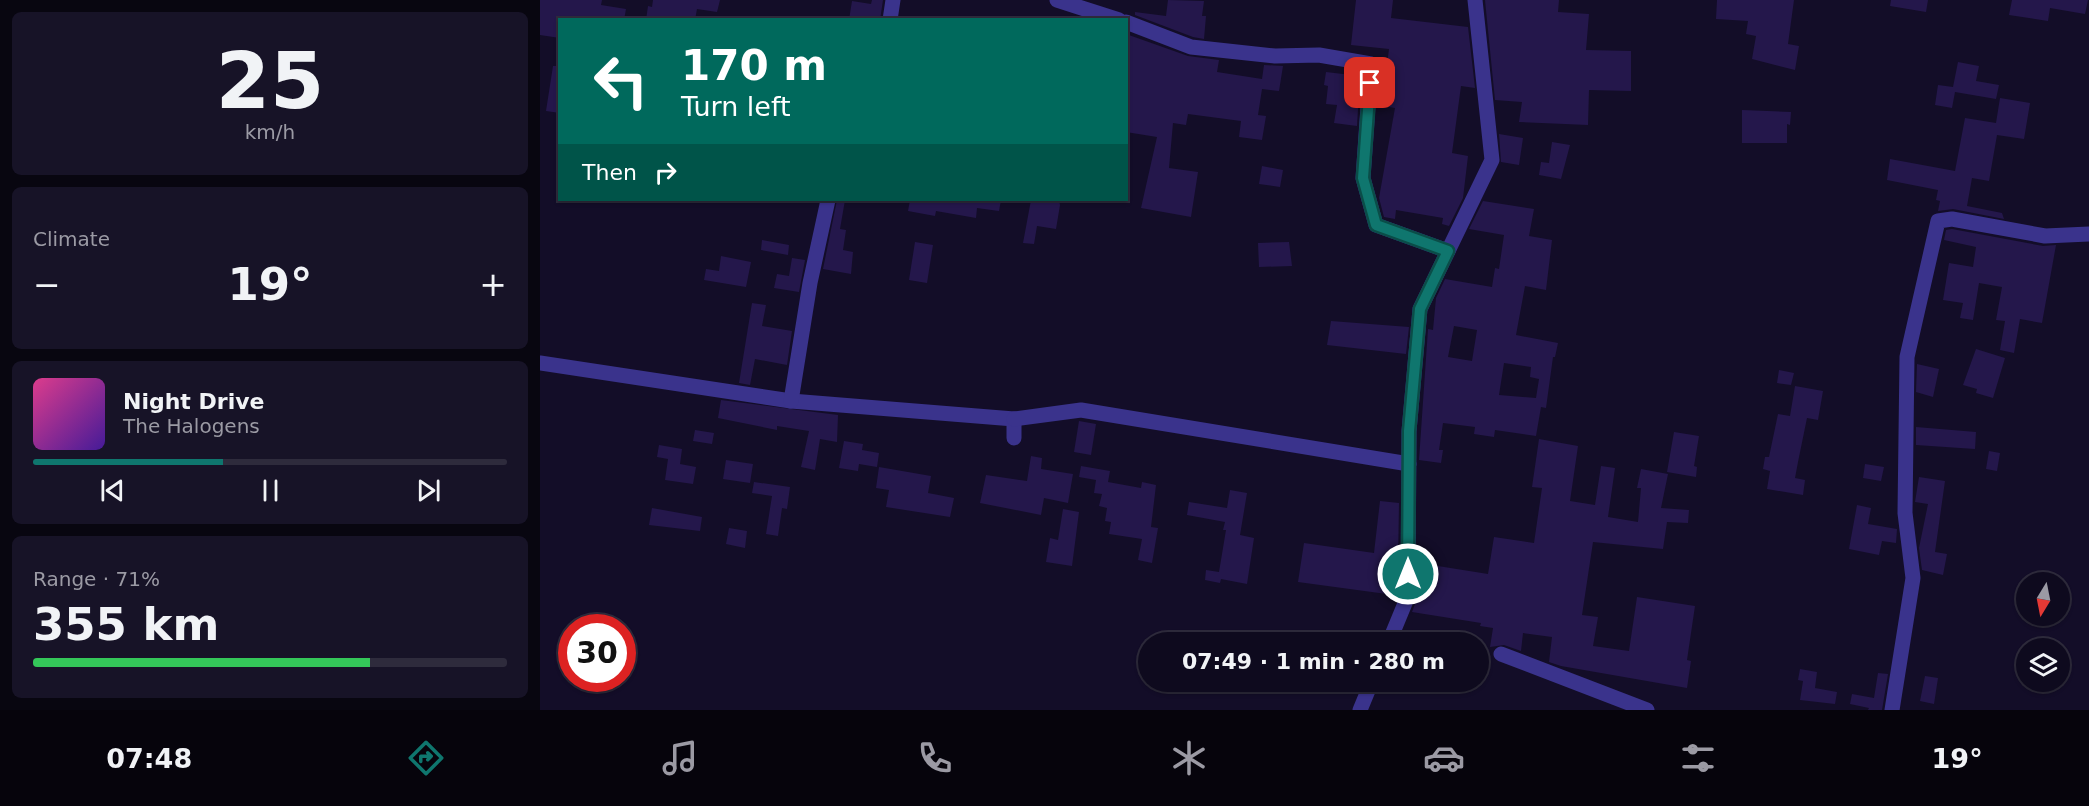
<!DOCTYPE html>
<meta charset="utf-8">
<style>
:root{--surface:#0e0a1e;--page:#171327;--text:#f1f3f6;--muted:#9b9aa4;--line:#2e2b3c;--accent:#0f766e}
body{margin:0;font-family:"DejaVu Sans",sans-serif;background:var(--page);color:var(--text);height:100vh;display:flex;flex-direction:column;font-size:22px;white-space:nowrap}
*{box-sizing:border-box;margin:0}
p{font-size:20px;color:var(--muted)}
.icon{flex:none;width:33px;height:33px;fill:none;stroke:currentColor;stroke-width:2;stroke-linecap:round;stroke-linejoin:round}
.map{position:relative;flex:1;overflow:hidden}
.side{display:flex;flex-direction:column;gap:12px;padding:12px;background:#080610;width:540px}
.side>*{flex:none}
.banner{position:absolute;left:18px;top:18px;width:570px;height:183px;border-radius:0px;box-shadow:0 2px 4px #0004,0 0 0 2px var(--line);background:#00695c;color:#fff;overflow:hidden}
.needle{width:39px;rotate:190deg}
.tools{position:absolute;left:1476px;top:572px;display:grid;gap:12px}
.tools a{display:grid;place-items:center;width:54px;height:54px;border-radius:50%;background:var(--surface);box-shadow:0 2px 4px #0004,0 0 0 2px var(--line);font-size:30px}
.speed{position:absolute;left:18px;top:614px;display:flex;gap:12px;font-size:30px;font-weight:700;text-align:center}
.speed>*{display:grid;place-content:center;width:78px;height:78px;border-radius:50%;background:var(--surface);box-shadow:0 2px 4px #0004,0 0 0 2px var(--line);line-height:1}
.speed .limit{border:9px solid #d22;background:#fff;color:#111}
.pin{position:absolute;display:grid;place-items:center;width:51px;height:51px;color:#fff;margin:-26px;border-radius:12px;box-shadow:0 3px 9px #0006}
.me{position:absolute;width:66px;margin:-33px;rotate:0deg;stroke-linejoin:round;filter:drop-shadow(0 0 4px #0008)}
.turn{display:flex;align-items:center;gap:21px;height:126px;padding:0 24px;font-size:27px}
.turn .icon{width:78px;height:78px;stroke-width:2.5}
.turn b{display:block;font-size:42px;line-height:51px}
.then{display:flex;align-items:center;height:57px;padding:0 24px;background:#0003;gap:12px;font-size:22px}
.big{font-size:45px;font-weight:700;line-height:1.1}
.side .tile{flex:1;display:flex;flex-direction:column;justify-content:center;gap:9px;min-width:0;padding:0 21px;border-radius:9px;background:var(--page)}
.side .dial{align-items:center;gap:0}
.dial b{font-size:78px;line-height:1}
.song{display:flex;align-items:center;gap:18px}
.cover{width:72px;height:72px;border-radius:9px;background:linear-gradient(135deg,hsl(330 70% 55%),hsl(260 70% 35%))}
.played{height:6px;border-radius:3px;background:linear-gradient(90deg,var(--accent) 40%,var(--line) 40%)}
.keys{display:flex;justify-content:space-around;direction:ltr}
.heat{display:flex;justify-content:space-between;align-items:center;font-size:33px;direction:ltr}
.charge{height:9px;border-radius:4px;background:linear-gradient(90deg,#34c759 71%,var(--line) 0)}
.trip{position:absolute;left:598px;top:632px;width:351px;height:60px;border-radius:30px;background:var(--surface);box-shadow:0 2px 4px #0004,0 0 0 2px var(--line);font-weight:700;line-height:60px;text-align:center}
.dock{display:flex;height:96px;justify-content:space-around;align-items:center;background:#06040c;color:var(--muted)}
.dock .icon{width:42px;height:42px}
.dock .on{color:var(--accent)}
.dock b{font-size:27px;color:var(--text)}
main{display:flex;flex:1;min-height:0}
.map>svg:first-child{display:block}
.building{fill:#24174b;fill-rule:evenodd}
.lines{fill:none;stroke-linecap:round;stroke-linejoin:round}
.minor{stroke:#3a338c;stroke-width:15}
.route-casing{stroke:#0a4d48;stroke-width:15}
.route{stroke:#0f766e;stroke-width:10}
</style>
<main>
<section class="side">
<div class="tile dial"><b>25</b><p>km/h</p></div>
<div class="tile"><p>Climate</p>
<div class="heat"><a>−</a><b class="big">19°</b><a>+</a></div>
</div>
<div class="tile">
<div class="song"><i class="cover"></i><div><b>Night Drive</b><p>The Halogens</p></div></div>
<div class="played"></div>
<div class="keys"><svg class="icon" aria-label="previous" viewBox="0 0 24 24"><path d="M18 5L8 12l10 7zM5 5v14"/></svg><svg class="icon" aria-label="pause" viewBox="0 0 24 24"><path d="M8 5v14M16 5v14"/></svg><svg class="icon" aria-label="next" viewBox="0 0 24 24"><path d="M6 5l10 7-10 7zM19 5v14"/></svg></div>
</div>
<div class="tile"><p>Range · 71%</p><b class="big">355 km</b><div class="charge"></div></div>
</section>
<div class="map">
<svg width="1549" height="710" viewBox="0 0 1549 710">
<rect width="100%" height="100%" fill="#130d28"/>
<g class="building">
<polygon points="0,0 62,0 61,5 86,9 84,20 20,20 20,38 0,35"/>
<polygon points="113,0 180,0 177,12 157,9 155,20 106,20 108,6 112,7"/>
<polygon points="332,0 343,0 340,20 309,20 312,1 331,4"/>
<polygon points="628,0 664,1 662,16 666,16 664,39 653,37 595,15 595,12 626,16"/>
<polygon points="816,0 853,0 851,18 928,27 935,88 921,86 912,153 928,156 923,198 909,226 902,224 903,218 856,210 855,219 844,217 839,198 855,108 838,105 840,79 845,80 849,49 811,45"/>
<polygon points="945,0 1019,0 1018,12 1049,14 1046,50 1091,51 1091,91 1049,90 1048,125 979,122 982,102 955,100"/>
<polygon points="1177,0 1254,0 1248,44 1259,46 1255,70 1212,59 1216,36 1206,34 1208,21 1176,19"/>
<polygon points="1351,0 1388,0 1386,12 1350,6"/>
<polygon points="1472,0 1548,0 1545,14 1510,8 1508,21 1469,15"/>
<polygon points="586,34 648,56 679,60 677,72 722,79 724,65 743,66 739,91 722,89 718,115 726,116 722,140 699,137 701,121 648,114 646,125 633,123 629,168 658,172 651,217 601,208 617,137 586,132"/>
<polygon points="1418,62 1439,66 1436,81 1459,85 1456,99 1415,92 1412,108 1395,105 1398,85 1413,87"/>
<polygon points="13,66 20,66 20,113 6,111"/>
<polygon points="786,72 820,76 817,126 794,123 797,105 786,104 788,86 784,85"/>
<polygon points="1460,98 1490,103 1484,139 1457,135 1449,181 1432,178 1427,206 1462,213 1464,219 1413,209 1398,211 1400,201 1396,200 1398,190 1347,180 1350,159 1415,171 1425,118 1456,123"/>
<polygon points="1202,110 1251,112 1250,125 1247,124 1247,143 1202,143"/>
<polygon points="959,134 983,138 979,165 961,162"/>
<polygon points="1012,142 1030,145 1021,179 999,175 1001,162 1009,163"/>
<polygon points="722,166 743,170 740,187 719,184"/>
<polygon points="297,200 305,200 300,229 306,230 303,250 313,252 311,274 283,269"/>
<polygon points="370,200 461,200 459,211 437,208 436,218 396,211 395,216 368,211"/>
<polygon points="491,200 519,200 520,205 516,229 497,226 494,244 483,243"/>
<path d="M943 201 994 209 989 236 1012 240 1006 290 985 286 976 335 1018 343 1015 357H1013L1006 408 1001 407 996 436 955 430 954 437 934 434 935 427 903 423 899 450H903L901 463 879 460 888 329 893 330 896 298 905 279 952 287 955 268 959 269 964 235 929 229ZM914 326 937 330 932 361 908 357ZM964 363 991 367 990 377 999 379 996 398 959 395Z"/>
<polygon points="1412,229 1503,246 1516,245 1502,323 1480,319 1474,353 1460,350 1465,321 1456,320 1462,287 1439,283 1433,320 1420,318 1423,303 1403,300 1409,263 1433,267 1436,247 1404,240 1406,230"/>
<polygon points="222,240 249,245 248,255 221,250"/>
<polygon points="375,242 393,245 387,283 369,280"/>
<polygon points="749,242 752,266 719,267 718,243"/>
<polygon points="181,256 211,262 206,287 164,280 166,269 179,271"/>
<polygon points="252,258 265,260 259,292 234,288 237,274 249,276"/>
<polygon points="212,303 226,305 222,326 252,331 247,365 215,359 210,385 199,383"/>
<polygon points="791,321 869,327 866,354 787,345"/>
<polygon points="1436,349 1465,358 1453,398 1436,393 1437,389 1423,385"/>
<polygon points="1377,364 1399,369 1393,397 1376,392"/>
<polygon points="1239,370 1254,373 1251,385 1237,383"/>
<polygon points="1255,386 1283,391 1278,420 1267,418 1258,462 1255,478 1265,480 1263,495 1227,489 1230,471 1223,469 1225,457 1229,457 1238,414 1250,416"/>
<polygon points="181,400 298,415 297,442 280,439 275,470 261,467 269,431 237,426 237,430 178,418"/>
<polygon points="539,421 556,424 551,455 534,452"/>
<polygon points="1376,427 1436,432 1435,449 1376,445"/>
<polygon points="155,430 174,433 172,444 153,441"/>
<polygon points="1134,432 1159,436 1154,466 1157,467 1156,477 1127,472"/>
<polygon points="999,439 1038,446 1030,501 1055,505 1061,466 1075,468 1068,517 1098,522 1101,488 1097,488 1101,469 1128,474 1121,508 1149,510 1148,523 1127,522 1123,549 1053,542 1042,615 1058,617 1053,646 1089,651 1097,597 1155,606 1147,660 1151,661 1147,688 1021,666 1009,662 1012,637 983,633 981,651 964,645 950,647 953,628 940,626 941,623 872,612 878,596 879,563 948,574 954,537 994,543 1002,488 992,487"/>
<polygon points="304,441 323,444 322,450 339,453 337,467 319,464 318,471 299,468"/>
<polygon points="119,445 142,449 140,464 156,467 153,484 125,480 128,459 117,457"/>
<polygon points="1449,451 1460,453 1457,471 1446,469"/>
<polygon points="491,456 502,458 501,469 533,474 528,503 504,498 501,515 440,503 446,475 487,481"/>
<polygon points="186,460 213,464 210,483 183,479"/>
<polygon points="1325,464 1344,467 1341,481 1323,478"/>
<polygon points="541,466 570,471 568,482 601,488 602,482 616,485 611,527 618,528 612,563 598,560 602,539 569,534 571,522 565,521 567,508 559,506 562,494 554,493 556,480 539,477"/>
<polygon points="339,467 391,476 388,493 414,498 410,517 346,507 349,490 336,488"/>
<polygon points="1379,477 1405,481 1395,552 1407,554 1403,575 1382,570 1379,548 1388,504 1375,502"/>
<polygon points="214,482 250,487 247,509 242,508 238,536 226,534 232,496 212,493"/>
<polygon points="690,490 707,493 700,535 714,538 707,584 681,579 680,583 665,580 666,570 679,572 686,530 683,530 685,522 647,515 649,502 687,508"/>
<polygon points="840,501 859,503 858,565 854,595 758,582 764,543 834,553"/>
<polygon points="1317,505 1331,508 1328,524 1357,529 1356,543 1342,541 1339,555 1309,549"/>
<polygon points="112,508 162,517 160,531 109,525"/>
<polygon points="523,509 539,512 532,566 506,562 510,538 518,540"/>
<polygon points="189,528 207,531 205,548 186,544"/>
<polygon points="1260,669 1277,672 1275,688 1297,692 1295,704 1260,700 1263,681 1258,680"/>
<polygon points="1338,673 1348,674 1342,710 1328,710 1329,708 1310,704 1312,694 1334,698"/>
<polygon points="1385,676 1398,678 1394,704 1380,701"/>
</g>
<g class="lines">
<g class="minor">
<polyline points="517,0 579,20"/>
<polyline points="350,20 353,0"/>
<polyline points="586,22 651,47 735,56 779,55 831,64 823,178 836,225 908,251"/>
<polyline points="0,363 251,401 474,419 474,438"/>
<polyline points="251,401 270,283 288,200"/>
<polyline points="474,419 541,410 869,464"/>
<polyline points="849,642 868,596 869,431 880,309 952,160 935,0"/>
<polyline points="961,654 1107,710"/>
<polyline points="820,710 832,681"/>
<polyline points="1352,710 1373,578 1365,513 1367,357 1398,221 1412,219 1505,236 1549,234"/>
</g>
</g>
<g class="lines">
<defs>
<polyline id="route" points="830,83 823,178 836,225 908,251 880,309 869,431 868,574"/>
</defs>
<use href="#route" class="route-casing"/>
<use href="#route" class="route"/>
</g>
</svg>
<div class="tools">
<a><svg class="needle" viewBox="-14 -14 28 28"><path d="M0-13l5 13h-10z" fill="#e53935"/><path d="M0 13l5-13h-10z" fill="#9b9aa4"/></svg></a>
<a><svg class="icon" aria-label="layers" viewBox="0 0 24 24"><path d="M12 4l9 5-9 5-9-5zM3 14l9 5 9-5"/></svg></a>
</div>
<div class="speed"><div class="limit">30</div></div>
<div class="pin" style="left:830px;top:83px;background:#d93025"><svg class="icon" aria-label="arrive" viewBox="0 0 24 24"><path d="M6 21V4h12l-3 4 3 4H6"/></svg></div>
<svg class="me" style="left:868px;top:574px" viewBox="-20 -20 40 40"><circle r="17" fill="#0f766e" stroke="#fff" stroke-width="3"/><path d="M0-11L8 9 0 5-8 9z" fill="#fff"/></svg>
<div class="trip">07:49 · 1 min · 280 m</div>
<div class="banner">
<div class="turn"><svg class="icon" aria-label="left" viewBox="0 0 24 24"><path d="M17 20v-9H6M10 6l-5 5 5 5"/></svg><div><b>170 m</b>Turn left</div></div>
<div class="then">Then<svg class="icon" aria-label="right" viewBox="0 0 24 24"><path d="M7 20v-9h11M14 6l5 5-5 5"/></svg></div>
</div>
</div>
</main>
<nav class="dock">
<b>07:48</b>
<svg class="icon on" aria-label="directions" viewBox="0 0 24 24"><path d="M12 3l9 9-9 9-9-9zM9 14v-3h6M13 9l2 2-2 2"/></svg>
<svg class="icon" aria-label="music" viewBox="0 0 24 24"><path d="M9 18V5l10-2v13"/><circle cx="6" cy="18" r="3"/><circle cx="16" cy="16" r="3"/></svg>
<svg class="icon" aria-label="phone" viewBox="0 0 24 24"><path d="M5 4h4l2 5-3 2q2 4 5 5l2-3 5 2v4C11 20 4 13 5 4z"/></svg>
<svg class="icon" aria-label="climate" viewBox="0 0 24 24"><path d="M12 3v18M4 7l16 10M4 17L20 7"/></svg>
<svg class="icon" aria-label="car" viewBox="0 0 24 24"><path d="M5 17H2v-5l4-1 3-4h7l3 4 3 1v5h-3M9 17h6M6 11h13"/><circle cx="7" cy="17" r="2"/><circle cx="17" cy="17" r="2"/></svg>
<svg class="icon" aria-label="filters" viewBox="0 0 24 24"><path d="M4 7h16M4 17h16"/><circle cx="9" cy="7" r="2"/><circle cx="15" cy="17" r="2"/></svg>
<b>19°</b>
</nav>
